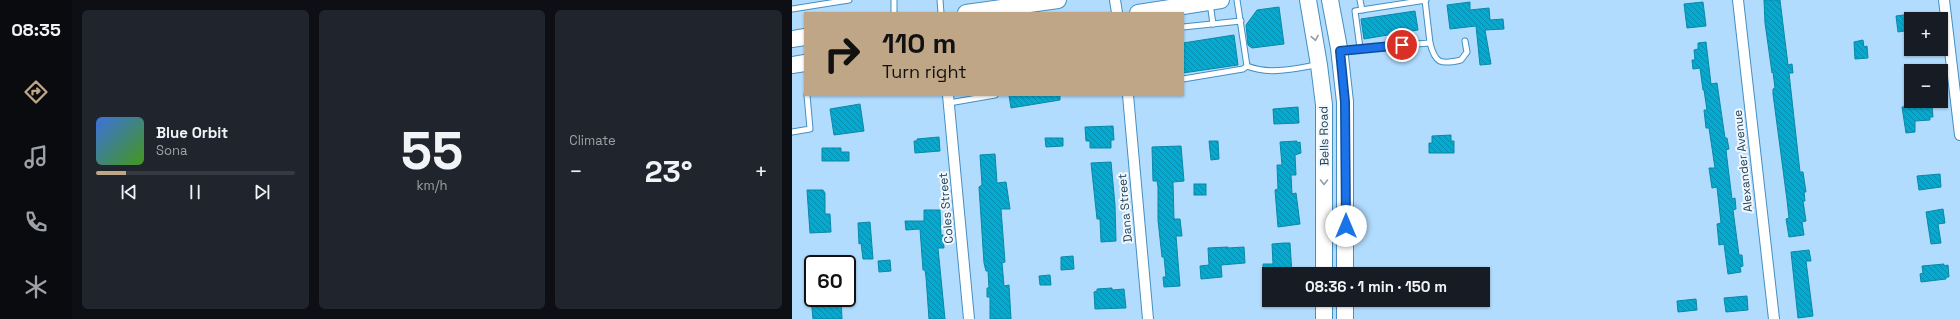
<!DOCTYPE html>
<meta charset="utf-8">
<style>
:root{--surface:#171b24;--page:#20242c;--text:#f1f3f6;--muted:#9ea1a6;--line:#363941;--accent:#bfa687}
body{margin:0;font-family:"Space Grotesk",sans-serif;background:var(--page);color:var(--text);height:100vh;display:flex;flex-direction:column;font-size:15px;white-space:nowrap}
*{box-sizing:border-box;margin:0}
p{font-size:13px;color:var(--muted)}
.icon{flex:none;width:22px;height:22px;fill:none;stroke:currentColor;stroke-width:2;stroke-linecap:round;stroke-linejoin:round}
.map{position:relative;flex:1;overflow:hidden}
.drawer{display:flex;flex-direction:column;gap:10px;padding:10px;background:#0d0f14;width:720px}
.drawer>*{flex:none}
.banner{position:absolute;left:12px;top:12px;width:380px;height:84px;border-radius:0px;box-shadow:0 1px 3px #0004;background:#bfa687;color:#111;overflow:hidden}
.tools{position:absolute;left:1112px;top:12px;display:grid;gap:8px}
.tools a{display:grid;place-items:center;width:44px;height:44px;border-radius:0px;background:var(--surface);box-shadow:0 1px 3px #0004;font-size:20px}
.speed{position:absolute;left:12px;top:255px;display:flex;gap:8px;font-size:20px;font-weight:700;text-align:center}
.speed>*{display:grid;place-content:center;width:52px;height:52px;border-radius:50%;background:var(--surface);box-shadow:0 1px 3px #0004;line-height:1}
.speed .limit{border:2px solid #111;border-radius:6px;background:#fff;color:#111}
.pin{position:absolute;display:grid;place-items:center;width:34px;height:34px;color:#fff;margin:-17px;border:2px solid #fff;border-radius:50%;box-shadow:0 1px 4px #0007}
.me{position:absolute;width:44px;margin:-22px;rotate:0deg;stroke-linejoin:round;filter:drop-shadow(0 0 3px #0008)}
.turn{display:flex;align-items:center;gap:14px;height:84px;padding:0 12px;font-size:18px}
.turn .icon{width:52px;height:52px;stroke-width:2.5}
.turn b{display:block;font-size:28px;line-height:34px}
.big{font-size:30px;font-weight:700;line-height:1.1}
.drawer .widget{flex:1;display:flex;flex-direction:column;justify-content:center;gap:6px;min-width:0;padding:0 14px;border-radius:6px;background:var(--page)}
.drawer .dial{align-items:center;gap:0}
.dial b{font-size:52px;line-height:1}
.song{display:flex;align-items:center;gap:12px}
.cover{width:48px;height:48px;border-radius:6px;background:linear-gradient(135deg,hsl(220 70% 55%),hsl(100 70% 35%))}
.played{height:4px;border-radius:2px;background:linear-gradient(90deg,var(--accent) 15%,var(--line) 15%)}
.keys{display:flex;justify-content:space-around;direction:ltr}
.heat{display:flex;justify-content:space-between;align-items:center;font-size:22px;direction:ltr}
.drawer .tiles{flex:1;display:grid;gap:10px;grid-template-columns:repeat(3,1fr)}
.trip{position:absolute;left:470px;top:267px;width:228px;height:40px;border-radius:0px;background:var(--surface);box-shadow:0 1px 3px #0004;font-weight:700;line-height:40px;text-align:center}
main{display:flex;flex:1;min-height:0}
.tab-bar{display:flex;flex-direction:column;width:72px;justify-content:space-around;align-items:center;background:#090b0e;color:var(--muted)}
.tab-bar .icon{width:28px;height:28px}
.tab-bar .current{color:var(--accent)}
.tab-bar b{font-size:18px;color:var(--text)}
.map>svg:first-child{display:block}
.building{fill:url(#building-back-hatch);stroke:#0889a9}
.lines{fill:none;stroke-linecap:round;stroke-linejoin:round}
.lane-casing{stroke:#458fc2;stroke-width:7}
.street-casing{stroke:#458fc2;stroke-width:12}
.primary-casing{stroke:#458fc2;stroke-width:18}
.lane{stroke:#fff;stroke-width:5}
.street{stroke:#fff;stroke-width:10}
.primary{stroke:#fff;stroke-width:16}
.oneway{stroke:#909faa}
.route-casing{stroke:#114b97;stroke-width:10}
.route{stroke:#1a73e8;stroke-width:7}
.labels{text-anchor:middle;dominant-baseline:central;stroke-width:4;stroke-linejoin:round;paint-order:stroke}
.street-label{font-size:12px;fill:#203f55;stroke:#f1f8fe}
</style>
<main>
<nav class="tab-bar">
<b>08:35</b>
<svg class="icon current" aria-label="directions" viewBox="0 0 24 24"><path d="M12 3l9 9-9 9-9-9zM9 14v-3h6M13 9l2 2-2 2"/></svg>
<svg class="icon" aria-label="music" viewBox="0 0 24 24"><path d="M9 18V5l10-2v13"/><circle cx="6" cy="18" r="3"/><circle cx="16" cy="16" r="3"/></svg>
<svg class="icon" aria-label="phone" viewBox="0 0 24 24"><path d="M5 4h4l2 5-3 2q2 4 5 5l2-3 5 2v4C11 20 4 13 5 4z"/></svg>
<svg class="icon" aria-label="climate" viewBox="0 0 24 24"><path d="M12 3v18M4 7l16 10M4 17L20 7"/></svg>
</nav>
<section class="drawer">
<div class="tiles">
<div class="widget">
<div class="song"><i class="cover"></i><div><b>Blue Orbit</b><p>Sona</p></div></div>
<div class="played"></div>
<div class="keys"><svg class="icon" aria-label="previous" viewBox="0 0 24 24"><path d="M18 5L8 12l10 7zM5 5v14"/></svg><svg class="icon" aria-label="pause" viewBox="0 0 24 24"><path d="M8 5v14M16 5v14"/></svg><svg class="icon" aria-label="next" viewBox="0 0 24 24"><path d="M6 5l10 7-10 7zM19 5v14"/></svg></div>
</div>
<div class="widget dial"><b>55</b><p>km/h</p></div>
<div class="widget"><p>Climate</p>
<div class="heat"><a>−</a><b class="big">23°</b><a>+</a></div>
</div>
</div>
</section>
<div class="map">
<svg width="1168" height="319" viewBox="0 0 1168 319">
<defs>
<pattern id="building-back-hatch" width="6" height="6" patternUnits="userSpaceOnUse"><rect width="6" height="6" fill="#06a9cf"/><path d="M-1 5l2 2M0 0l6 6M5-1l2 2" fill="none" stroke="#078bab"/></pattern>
</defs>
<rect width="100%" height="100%" fill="#b1dcfd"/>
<g class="building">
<polygon points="972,0 988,0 996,65 1000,64 1001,73 997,73 1008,172 1011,172 1014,192 1012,192 1013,201 1011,201 1014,221 1010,222 1012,235 997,237 994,219 997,218 995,200 981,94 981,89 983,88 981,72 980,73 973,23"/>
<polygon points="678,2 678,10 697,8 698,20 711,19 712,29 693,30 699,64 688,65 684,26 658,29 655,5"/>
<polygon points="911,2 914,26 895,28 892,4"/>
<polygon points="487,7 492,44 460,48 456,45 454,25 465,10"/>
<polygon points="623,11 626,30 572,39 569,19"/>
<polygon points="1119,14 1119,30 1106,32 1104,16"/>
<polygon points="442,35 446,65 391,73 391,43"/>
<polygon points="1071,40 1072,47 1075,46 1076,58 1063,59 1062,42"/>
<polygon points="914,42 919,84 925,83 933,138 935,138 937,149 934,150 936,167 940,199 943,198 944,209 941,210 947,255 950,255 951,266 948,267 949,272 936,274 932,244 927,245 925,224 929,223 925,187 920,188 917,168 923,168 917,128 914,128 912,110 915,110 912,90 911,90 908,68 901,69 900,60 903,60 902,50 906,49 906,43"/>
<polygon points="217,95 268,95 268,100 219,108"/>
<polygon points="68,104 72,131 42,135 38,109"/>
<polygon points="1136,104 1137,106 1140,106 1141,117 1138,117 1138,120 1123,121 1123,132 1114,133 1110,107"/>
<polygon points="506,107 507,123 482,124 481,109"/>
<polygon points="321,126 322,140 319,140 319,148 298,148 298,141 294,141 293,127"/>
<polygon points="659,135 659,141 662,141 662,153 637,153 637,143 640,143 640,136"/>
<polygon points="147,137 148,151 123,153 122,141 125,141 125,139"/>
<polygon points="253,138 271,138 271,146 254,147"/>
<polygon points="417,141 426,141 427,159 419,160"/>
<polygon points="505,141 505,143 508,142 509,153 503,155 504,175 499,175 500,194 504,193 508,224 486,227 483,190 486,189 485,165 490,165 488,142"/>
<polygon points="389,146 392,181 381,182 382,219 388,219 390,236 384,236 388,286 372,287 371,277 374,277 372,257 370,257 366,220 366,187 365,181 361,181 360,147"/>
<polygon points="30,148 49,148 49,152 57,152 57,161 30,161"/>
<polygon points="203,154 205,183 214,182 218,209 209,209 213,262 210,263 212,286 217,285 219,319 198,319 198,297 195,297 195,288 197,288 196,271 194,271 192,263 187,187 190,185 188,155"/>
<polygon points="319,162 323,205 324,241 309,242 308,219 305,219 299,163"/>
<polygon points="1148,174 1149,187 1127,190 1125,176"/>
<rect x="402" y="184" width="12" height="11"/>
<polygon points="15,190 31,190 33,193 33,214 38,214 39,232 18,233"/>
<polygon points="1151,209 1153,223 1146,224 1149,243 1139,244 1134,212"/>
<polygon points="132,210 148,210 149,235 151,235 152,248 146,248 153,319 137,319 134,277 133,270 131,270 128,229 114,230 113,221 132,221"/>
<polygon points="78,222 81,259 71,259 69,243 67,244 66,223"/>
<polygon points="492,243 498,243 500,274 471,274 471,264 481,264 480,244"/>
<polygon points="436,247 436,248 452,247 453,263 429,265 430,277 409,279 408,266 417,265 416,248"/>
<polygon points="1017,250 1019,261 1014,261 1021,316 1006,318 999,252"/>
<polygon points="281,256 282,269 269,270 269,257"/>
<polygon points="98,260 99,271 87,272 86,261"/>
<polygon points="1152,264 1152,266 1156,265 1157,277 1154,277 1154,279 1129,282 1128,274 1131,273 1130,266"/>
<polygon points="258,275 259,285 248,285 247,276"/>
<polygon points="320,288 320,290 332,289 334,308 303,309 302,292 305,291 305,289"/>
<polygon points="955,296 956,310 934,312 932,298"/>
<polygon points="19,298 49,298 50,319 21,319"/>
<polygon points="904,299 905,310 886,312 885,301"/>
</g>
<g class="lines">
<defs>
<g id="lane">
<polyline points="102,0 102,13"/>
<polyline points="148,0 149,13"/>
<polyline points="568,0 570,10"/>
<polyline points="633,0 638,43 568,48 563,11 634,0"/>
<polyline points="418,3 421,24"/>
<polyline points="0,9 57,0"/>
<polyline points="391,27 449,21"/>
<path d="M638 43C643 63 648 65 669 60L675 52 673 41"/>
<polyline points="549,50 568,48"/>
<path d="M455 66C477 75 501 69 524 65"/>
<polyline points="391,79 451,69 455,66 445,0"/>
<polyline points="157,103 203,95"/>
<polyline points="0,132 18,129 15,95"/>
</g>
<g id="street">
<polyline points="323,0 325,13"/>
<polyline points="946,0 982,319"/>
<polyline points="1152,0 1168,135"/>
<polyline points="156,95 177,319"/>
<polyline points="336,95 356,319"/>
</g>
<g id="primary">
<polyline points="516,0 527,65 532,105 532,274"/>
<polyline points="538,0 547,48 553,102 553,274"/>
<polyline points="174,13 266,0"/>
<polyline points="346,13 429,0"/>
<polyline points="0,39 13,37"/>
<polyline points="0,65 13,63"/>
<polyline points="532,319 532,300"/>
<polyline points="553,319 553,300"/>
</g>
</defs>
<use href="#lane" class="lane-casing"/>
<use href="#street" class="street-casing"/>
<use href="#primary" class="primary-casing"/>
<use href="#lane" class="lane"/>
<use href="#street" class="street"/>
<use href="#primary" class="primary"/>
</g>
<defs><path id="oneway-chevron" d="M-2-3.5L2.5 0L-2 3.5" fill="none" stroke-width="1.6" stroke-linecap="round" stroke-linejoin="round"/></defs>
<g class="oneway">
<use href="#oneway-chevron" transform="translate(523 38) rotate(79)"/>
<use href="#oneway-chevron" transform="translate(532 182) rotate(90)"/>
</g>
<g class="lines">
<defs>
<polyline id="route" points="554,226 553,102 548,51 610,45"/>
</defs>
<use href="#route" class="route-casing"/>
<use href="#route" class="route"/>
</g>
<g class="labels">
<g class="street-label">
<text transform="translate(532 136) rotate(-91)">Bells Road</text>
<text transform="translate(951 161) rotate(-96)">Alexander Avenue</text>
<text transform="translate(154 208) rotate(-95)">Coles Street</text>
<text transform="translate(333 208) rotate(-95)">Dana Street</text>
</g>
</g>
</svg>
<div class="tools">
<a>+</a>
<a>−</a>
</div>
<div class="speed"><div class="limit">60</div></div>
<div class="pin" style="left:610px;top:45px;background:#d93025"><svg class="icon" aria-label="arrive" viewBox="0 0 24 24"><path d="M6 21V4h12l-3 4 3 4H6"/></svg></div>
<svg class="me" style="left:554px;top:226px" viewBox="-20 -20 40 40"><circle r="19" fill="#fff"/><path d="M0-13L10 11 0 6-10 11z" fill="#1a73e8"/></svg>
<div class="trip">08:36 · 1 min · 150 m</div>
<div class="banner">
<div class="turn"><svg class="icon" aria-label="right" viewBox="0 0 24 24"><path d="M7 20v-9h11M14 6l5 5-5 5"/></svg><div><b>110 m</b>Turn right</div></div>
</div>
</div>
</main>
